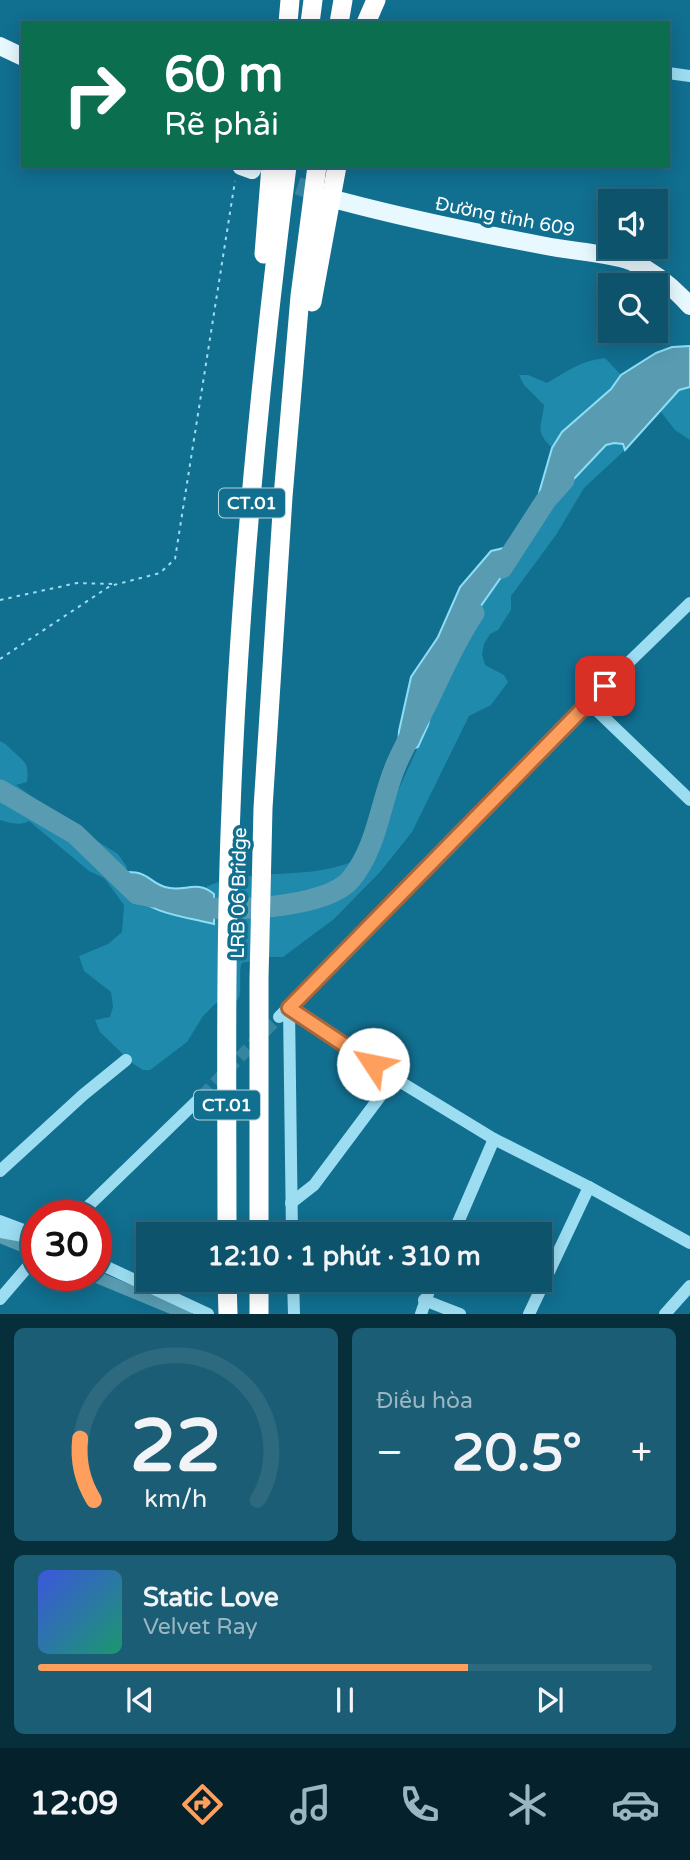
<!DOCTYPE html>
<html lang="vi">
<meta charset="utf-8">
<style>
:root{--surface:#0d536c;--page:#1b5d74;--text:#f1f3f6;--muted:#9ab6c2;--line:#2d697f;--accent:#ff9f5d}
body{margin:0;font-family:"Varela Round",sans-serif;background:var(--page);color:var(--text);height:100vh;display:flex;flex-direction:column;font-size:26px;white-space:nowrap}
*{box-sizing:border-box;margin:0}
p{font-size:23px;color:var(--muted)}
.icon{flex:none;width:38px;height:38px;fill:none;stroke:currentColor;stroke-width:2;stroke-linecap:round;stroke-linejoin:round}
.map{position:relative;height:1314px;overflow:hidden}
.sheet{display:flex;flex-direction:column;gap:14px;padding:14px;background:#072e3b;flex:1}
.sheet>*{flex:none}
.banner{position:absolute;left:21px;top:21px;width:649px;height:147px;border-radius:0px;box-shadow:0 4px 18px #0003,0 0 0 2px var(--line);background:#0b6e4f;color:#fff;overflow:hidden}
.tools{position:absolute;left:598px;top:189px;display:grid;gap:14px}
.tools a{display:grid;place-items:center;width:70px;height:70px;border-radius:0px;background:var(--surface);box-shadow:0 4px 18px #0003,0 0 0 2px var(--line);font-size:35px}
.speed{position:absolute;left:21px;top:1200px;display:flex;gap:14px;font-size:35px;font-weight:700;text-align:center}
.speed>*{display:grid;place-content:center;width:91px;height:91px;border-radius:50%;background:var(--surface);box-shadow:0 4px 18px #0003,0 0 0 2px var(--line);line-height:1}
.speed .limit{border:10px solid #d22;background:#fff;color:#111}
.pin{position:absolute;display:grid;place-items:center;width:60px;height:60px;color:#fff;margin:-30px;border-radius:14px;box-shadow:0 4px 10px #0006}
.me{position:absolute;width:77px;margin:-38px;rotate:304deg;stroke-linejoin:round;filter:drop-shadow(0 0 5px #0008)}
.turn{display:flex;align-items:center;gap:24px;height:147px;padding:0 28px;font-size:32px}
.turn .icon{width:91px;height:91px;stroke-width:2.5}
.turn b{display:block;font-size:49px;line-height:60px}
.big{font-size:52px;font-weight:800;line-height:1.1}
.sheet .widget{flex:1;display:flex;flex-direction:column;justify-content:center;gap:10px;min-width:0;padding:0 24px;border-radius:10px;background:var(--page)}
.sheet .dial{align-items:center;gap:0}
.dial svg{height:182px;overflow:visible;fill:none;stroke:var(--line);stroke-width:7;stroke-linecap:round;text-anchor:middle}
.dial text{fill:var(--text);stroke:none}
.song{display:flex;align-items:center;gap:21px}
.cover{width:84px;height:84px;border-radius:10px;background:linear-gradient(135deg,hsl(230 70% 55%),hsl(160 70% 35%))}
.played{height:7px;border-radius:4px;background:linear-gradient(90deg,var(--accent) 70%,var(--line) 70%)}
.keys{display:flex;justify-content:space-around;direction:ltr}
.heat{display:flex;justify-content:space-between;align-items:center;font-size:38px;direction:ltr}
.sheet .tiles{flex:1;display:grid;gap:14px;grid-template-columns:1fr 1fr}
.widget:last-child{grid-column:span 2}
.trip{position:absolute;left:136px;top:1222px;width:416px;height:70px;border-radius:0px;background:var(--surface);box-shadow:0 4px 18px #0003,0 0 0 2px var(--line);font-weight:800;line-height:70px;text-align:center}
.menu{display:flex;height:112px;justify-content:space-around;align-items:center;background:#05212b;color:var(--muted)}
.menu .icon{width:49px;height:49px}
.menu .on{color:var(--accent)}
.menu b{font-size:32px;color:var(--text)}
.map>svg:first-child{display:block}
.green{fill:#208aad}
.water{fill:#599cb2;stroke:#8dddf6;stroke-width:2}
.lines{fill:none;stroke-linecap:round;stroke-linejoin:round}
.canal{stroke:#599cb2;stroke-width:12}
.river{stroke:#599cb2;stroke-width:21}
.minor-tunnel{stroke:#3585a1;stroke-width:12;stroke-dasharray:12 6;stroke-linecap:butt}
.major-tunnel{stroke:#3585a1;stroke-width:18;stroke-dasharray:18 9;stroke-linecap:butt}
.path{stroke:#9cddf2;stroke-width:2;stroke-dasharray:3.5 5;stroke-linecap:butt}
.minor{stroke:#9cddf2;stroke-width:12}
.major{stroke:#e7f8ff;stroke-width:18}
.highway{stroke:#fff;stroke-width:19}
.route-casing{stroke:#a6673c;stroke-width:18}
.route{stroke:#ff9f5d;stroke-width:12}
.labels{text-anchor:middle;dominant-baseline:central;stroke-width:7;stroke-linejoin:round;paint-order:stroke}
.shield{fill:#116f90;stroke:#b8d4de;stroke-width:2}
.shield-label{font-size:18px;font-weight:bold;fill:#fff}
.street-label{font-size:19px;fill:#fff;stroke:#116f90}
</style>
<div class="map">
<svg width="690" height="1314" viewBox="0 0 690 1314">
<rect width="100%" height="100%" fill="#116f90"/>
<g class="green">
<path d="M605 358 621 375C601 403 570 420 552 448 534 430 542 427 544 405L524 385 519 375H528L547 383C568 371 580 361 605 358Z"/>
<polygon points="690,387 690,440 675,430 661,412 679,390"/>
<path d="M614 443 623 444 625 450 584 488 556 535 511 596V610L498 630 490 634 484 644 482 654 485 665 504 675 508 682 491 705 469 716 412 832 380 872 334 919 283 957H270L242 963C237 972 245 1000 234 1002 231 1003 221 1002 216 1003L203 1016 187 1042 150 1070H143L132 1063 100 1032 95 1020 110 1017 113 1007 111 992 84 971 79 956 108 944 122 932 124 905 104 878 89 871 29 821C22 826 8 823 0 820V741C7 744 8 747 14 752 26 763 29 764 27 782L16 785 71 825 118 854 127 867 124 875 180 916 196 919 214 894 206 887C249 867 301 880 346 864 354 861 362 854 369 849L365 863 428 725 443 660 555 499 606 445Z"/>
</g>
<g class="water">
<polygon points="690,346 690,387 679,390 625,450 623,444 614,443 606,445 555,499 546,500 539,493 552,448 562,432 611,389 621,375 656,353 672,347"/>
<polygon points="517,545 523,546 443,660 428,725 418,747 402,753 398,746 399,731 411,677 438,637 460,587 491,551"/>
<path d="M128 872C149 872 149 882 165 887 184 893 196 879 214 894V924C191 918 146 913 131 892 128 888 126 882 124 877L123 875Z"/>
</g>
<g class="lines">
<g class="canal">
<polyline points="0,1237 37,1252"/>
<polyline points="94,1276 186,1314"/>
</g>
<g class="river">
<polyline points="502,568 546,500 564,480"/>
<polyline points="0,790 75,834 137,894 153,897"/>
<path d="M188 905C224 913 327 909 351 879 378 846 380 802 396 765 405 744 417 723 427 703 442 672 455 641 474 613"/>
</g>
<polyline class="minor-tunnel" points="202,1096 279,1017"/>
<polyline class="major-tunnel" points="272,177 325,195"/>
<g class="path">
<polyline points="0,600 77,583 114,584"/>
<polyline points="0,659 110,586 160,573 175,559 235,181"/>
</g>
<g class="minor">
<polyline points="668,73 690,76"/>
<polyline points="588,702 690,800"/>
<polyline points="289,1008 394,1078 494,1139 589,1187 690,1243"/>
<polyline points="289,1008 292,1234"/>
<polyline points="279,1017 588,702 690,603"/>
<polyline points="0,1171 83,1095 126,1060"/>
<polyline points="291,1203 314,1185 394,1078"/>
<polyline points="78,1216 202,1096"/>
<polyline points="0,1221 37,1235"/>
<polyline points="0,1232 23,1236"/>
<polyline points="453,1234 494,1139"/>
<polyline points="96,1262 208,1314"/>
<polyline points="293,1279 294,1314"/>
<polyline points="0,1299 37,1256"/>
<polyline points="424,1300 460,1314"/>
<polyline points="421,1314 433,1279"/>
<polyline points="529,1314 589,1187"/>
<polyline points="665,1314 690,1286"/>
</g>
<g class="major">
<polyline points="0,46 23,57"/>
<polyline points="241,166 252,170"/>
<path d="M341 201C409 219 477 233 546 246 570 251 609 253 630 261 654 271 673 287 690 306"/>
</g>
<g class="highway">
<polyline points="288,23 290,0"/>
<polyline points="310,23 313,0"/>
<polyline points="339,23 343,0"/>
<polyline points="366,23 376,0"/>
<polyline points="264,254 271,166"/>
<polyline points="312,302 337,166"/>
<path d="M227 1234C227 1092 225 950 231 809 239 594 260 379 287 166"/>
<polyline points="259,1234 259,979 263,808 283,497 300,296 317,166"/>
<polyline points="227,1279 228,1314"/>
<polyline points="259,1314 259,1279"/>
</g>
</g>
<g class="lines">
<defs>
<polyline id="route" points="373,1064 289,1008 605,686"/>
</defs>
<use href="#route" class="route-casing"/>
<use href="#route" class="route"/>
</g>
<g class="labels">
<g class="shield">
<rect x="219" y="488.5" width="66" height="29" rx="5"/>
<rect x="194" y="1090.5" width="66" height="29" rx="5"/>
</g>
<g class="shield-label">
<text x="252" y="503">CT.01</text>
<text x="227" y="1105">CT.01</text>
</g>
<g class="street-label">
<text transform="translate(505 217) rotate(11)">Đường tỉnh 609</text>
<text transform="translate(239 893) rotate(-89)">LRB 06 Bridge</text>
</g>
</g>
</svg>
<div class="tools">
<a><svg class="icon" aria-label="sound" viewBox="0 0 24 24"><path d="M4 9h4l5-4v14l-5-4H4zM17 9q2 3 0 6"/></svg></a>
<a><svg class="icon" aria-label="search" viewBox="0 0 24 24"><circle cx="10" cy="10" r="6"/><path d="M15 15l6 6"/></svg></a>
</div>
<div class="speed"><div class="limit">30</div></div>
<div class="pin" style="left:605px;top:686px;background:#d93025"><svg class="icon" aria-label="arrive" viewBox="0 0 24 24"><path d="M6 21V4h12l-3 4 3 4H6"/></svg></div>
<svg class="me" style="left:373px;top:1064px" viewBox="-20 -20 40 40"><circle r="19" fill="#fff"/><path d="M0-13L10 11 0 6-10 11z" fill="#ff9f5d"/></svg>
<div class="trip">12:10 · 1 phút · 310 m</div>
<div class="banner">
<div class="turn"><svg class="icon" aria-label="right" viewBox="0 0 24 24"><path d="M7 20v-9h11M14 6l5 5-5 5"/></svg><div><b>60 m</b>Rẽ phải</div></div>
</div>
</div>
<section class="sheet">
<div class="tiles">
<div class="widget dial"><svg viewBox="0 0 100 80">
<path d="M14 69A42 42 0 1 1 86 69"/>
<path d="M14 69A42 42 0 0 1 8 42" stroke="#ff9f5d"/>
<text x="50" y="56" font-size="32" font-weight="700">22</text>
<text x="50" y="72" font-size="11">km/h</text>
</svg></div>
<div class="widget"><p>Điều hòa</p>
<div class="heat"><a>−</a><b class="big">20.5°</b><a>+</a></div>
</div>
<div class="widget">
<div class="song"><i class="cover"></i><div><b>Static Love</b><p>Velvet Ray</p></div></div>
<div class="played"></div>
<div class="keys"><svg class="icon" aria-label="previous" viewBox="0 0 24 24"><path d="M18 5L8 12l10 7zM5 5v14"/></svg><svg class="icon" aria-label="pause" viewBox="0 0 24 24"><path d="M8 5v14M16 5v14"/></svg><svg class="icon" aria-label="next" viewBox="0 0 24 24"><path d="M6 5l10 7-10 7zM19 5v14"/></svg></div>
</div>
</div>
</section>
<nav class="menu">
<b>12:09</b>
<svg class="icon on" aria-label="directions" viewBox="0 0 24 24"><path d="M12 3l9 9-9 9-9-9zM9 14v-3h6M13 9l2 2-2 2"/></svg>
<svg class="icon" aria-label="music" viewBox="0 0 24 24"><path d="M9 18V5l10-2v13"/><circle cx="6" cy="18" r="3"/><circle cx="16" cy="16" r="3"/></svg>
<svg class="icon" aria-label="phone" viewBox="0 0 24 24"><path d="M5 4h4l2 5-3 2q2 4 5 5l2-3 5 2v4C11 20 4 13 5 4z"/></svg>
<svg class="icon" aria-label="climate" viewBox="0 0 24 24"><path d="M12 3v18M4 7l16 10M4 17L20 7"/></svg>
<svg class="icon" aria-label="car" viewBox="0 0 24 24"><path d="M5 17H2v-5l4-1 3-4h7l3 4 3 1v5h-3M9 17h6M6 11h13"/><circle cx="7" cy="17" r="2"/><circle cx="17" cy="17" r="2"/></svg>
</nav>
